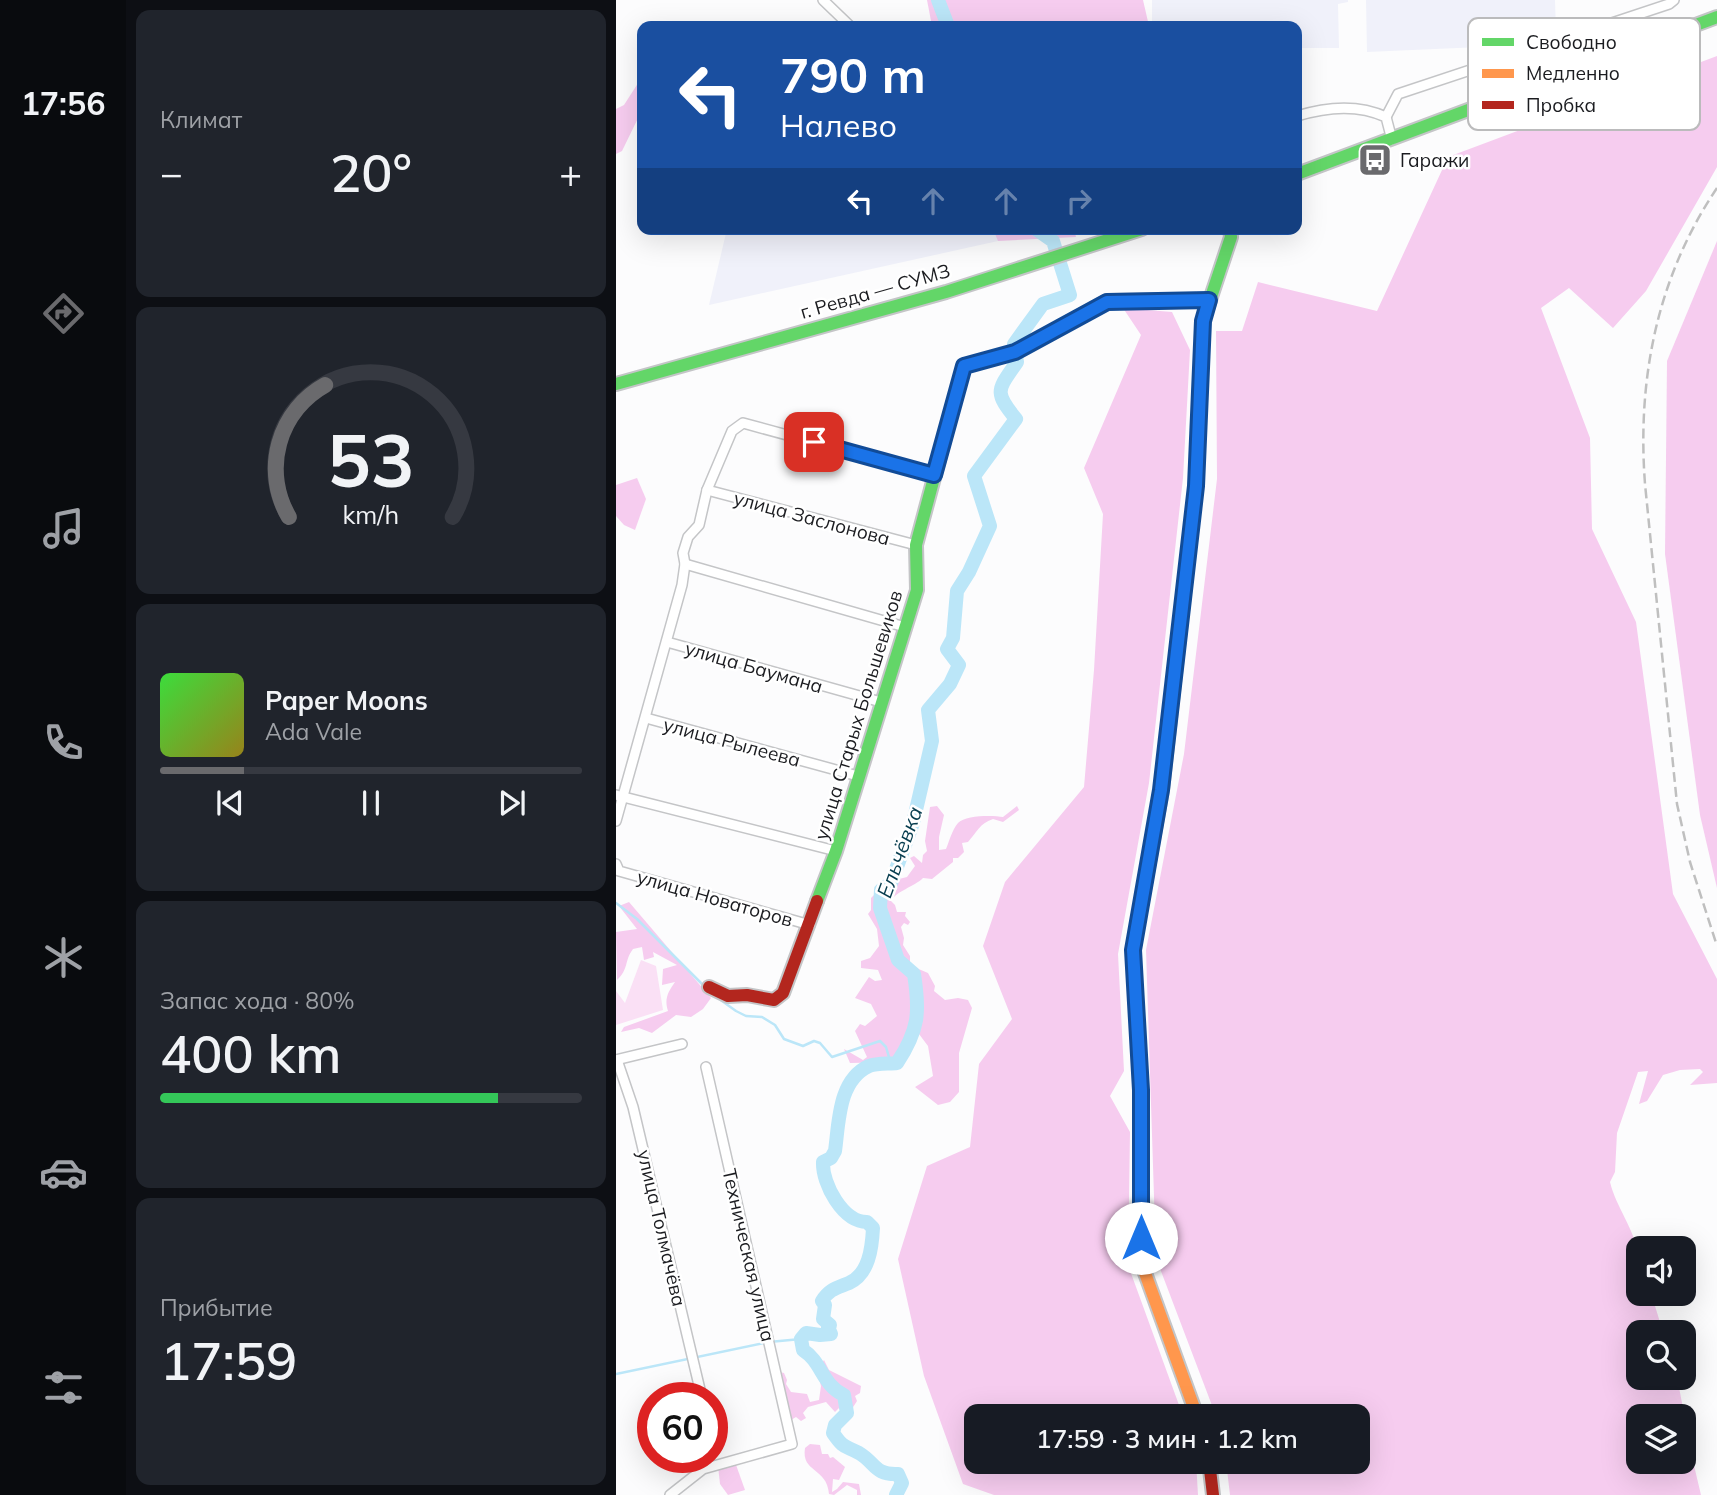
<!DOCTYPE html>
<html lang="ru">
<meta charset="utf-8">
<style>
:root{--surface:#171b24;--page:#20242c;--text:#f1f3f6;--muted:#9ea1a6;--line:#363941;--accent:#6a6a6d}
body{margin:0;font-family:Mulish,sans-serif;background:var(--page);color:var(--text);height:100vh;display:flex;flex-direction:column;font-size:26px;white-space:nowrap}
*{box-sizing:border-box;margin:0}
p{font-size:23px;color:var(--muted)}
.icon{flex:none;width:38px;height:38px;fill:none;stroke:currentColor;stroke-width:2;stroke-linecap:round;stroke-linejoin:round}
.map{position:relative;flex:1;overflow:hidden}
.drawer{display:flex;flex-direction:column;gap:10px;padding:10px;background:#0d0f14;width:490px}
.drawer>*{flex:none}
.banner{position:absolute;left:21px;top:21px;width:665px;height:214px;border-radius:14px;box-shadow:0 7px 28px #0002;background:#1a4fa0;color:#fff;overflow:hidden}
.buttons{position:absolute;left:1010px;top:1236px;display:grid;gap:14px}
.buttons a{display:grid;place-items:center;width:70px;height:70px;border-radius:14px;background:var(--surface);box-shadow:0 7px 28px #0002;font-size:35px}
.speed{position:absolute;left:21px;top:1382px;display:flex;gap:14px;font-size:35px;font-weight:700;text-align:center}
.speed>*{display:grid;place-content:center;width:91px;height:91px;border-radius:50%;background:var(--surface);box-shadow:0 7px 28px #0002;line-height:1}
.speed .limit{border:10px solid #d22;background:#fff;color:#111}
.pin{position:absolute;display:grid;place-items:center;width:60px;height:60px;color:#fff;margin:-30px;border-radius:14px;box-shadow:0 4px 10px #0006}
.me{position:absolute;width:77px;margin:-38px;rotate:0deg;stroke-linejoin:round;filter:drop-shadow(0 0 5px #0008)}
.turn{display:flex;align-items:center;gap:24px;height:147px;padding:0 28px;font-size:32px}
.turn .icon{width:91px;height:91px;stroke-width:2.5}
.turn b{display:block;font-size:49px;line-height:60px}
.lanes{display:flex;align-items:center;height:66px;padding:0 28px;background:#0003;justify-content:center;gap:35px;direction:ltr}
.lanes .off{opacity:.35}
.big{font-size:52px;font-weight:600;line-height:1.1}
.drawer .card{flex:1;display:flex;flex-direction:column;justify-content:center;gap:10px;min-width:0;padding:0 24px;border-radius:14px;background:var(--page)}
.drawer .dial{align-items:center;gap:0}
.dial svg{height:182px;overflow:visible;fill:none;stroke:var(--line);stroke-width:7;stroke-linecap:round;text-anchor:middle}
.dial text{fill:var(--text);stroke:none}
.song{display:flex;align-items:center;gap:21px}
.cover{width:84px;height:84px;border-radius:10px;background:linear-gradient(135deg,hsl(120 70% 55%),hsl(50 70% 35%))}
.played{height:7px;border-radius:4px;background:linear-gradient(90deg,var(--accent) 20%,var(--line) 20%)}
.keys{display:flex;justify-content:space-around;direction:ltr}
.heat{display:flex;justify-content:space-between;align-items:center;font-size:38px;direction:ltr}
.charge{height:10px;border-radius:5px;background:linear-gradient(90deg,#34c759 80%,var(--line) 0)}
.trip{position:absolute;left:348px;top:1404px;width:406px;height:70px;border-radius:14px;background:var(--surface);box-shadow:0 7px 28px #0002;font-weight:600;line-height:70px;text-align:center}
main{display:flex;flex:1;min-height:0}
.dock{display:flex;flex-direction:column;width:126px;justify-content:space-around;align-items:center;background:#090b0e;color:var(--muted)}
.dock .icon{width:49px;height:49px}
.dock .active{color:var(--accent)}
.dock b{font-size:32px;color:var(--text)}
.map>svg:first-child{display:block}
.built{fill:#f0f1fa}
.green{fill:#fae0f5}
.forest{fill:#f6ccef}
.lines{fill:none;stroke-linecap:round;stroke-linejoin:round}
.stream{stroke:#bbe6f8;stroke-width:2.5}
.river{stroke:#bbe6f8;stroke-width:14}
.street-casing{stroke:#c4c5c7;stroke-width:12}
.fast-casing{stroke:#c4c5c7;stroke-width:16}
.slow-casing{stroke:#c4c5c7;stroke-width:16}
.jam-casing{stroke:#c4c5c7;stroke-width:16}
.street{stroke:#fff;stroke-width:9}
.fast{stroke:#63d668;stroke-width:12}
.slow{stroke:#ff974d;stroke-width:12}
.jam{stroke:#b3261e;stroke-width:12}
.rail{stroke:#bfbfbf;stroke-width:2.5;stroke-dasharray:10 5;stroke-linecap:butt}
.route-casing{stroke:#114b97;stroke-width:18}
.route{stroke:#1a73e8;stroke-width:12}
.labels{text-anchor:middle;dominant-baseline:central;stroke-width:5;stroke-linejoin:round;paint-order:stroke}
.poi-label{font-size:19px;fill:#1b1c20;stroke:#fff;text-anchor:start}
.street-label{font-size:19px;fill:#1b1c20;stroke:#fff}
.water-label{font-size:21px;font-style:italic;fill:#073d4f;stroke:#fff}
.key{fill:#fff;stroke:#bbbbbc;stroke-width:2}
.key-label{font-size:19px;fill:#1b1c20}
</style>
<main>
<nav class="dock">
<b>17:56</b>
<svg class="icon active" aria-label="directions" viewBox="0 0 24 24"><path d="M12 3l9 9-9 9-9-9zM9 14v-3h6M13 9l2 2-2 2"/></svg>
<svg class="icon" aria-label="music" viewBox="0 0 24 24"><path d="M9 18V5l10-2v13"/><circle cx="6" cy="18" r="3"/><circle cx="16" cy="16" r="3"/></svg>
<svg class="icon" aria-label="phone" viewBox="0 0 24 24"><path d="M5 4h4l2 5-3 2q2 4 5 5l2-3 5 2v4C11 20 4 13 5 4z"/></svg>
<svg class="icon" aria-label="climate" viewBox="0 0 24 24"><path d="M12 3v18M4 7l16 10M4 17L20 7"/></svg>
<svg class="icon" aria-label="car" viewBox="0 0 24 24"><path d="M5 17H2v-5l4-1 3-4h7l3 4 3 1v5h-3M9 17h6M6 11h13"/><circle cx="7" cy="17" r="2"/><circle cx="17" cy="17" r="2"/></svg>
<svg class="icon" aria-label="filters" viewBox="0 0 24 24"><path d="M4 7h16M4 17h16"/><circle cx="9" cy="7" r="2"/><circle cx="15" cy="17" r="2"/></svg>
</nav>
<section class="drawer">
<div class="card"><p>Климат</p>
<div class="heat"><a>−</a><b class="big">20°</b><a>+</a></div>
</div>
<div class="card dial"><svg viewBox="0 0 100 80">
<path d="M14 69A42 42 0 1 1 86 69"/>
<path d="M14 69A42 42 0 0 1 30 11" stroke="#6a6a6d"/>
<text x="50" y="56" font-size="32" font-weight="700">53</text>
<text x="50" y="72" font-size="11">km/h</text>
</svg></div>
<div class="card">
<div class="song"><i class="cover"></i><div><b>Paper Moons</b><p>Ada Vale</p></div></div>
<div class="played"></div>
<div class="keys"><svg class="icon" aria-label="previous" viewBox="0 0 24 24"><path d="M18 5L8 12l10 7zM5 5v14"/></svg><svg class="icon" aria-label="pause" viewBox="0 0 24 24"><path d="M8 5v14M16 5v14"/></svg><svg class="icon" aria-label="next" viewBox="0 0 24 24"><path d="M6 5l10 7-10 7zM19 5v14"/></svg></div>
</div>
<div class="card"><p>Запас хода · 80%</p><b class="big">400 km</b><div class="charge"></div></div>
<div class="card"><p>Прибытие</p><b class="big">17:59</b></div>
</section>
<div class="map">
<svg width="1101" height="1495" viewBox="0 0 1101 1495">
<rect width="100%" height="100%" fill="#fcfcfd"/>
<g class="built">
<polygon points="536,0 732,0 732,2 722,4 723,48 681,48 681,26 536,26"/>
<polygon points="750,0 939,0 940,33 910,45 751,52"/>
<polygon points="111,229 379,229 382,241 93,305"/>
</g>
<polygon class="green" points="25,960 40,966 47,1010 0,1025 0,991 9,1003"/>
<g class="forest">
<polygon points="311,0 527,0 533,26 316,26"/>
<path d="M1101 56V167L1030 291 997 328 953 288 925 308 974 438 976 529 1020 622 1057 894 1101 979V1083L1074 1085 1087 1072 1084 1069 1064 1070 1047 1075 1031 1101 1023 1104 1032 1071 1022 1072 1001 1133 999 1172 994 1182C1000 1207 1018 1228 1022 1254 1024 1267 1022 1281 1022 1293H1035L1047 1332H1022V1377H1061L1071 1429 1068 1431V1416H1022V1461H1068V1447L1071 1456 1076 1457 1085 1495H614L610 1461H742V1416H600L540 1258 530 950 568 754 601 479 600 331H626L642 282 761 311 832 157Z"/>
<polygon points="26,77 26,110 6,151 0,154 0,109 8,105"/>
<polygon points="377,229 458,229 460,237 382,241"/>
<polygon points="1101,241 1101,888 1084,815 1049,554 1051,361"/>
<polygon points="507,308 556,312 574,350 567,478 533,783 502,954 508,1071 494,1096 514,1132 512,1265 567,1416 360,1416 360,1461 580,1461 582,1495 378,1495 347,1484 308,1376 282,1259 311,1166 354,1147 363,1064 396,1019 367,946 389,882 468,787 478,670 487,514 468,468 525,335"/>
<polygon points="21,478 30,499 19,530 8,525 0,516 0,485"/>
<path d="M321 806 328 815 323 837V850L330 849C333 842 336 830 342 823 349 815 377 815 387 817L401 806 403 810 387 822 377 819C363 824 361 832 352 842L346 843 348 852 342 858H337V862L316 879 307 878C298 887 280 891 275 901L279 905 281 912H290L289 916 294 922 292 925 288 923 285 927 288 938 287 945 294 956V963L298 967 312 973 319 986 318 991 329 1000 342 998 352 1000 356 1008 343 1053V1092L334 1102 322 1105 299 1087 317 1076 312 1046 303 1034 288 1062 234 1063 228 1049 247 1060 251 1057 239 1031 244 1024 249 1026 261 1016 255 1004 239 998 253 977 259 981 266 980 262 970 245 968V961L254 958 263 946 261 929 252 914 255 910V898L271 882 291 877 299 866 294 858 298 856 306 863 307 855 311 851 309 841 314 807Z"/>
<path d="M13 902 95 998 87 1009 75 1017 60 1015 36 1033 23 1028 5 1032 8 1027 52 1011C48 999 52 992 59 982L46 985 47 969 61 965 37 952 38 957 28 960 26 947 17 949C8 961 13 969 1 980L0 932 21 929 3 906Z"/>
<polygon points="208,1360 213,1370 245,1386 244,1393 239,1396 241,1401 232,1415 226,1414 223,1408 219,1412 210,1402 192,1407 187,1413 190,1418 185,1421 180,1417 175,1420 164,1381 164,1372 168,1373 171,1380 170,1384 175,1392 191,1394 194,1402 203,1400 205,1386 201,1370 205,1366 208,1368 206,1363"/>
<path d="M194 1444 204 1445 206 1454H212L214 1458 217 1457 229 1467 223 1480 217 1479 216 1492 221 1489 227 1482 243 1484 245 1495H241V1490L231 1485 218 1495 213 1494C211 1467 185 1473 189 1448Z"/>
<polygon points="119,1462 129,1490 112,1495 104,1484 102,1466"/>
</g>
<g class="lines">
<g class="stream">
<polyline points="0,903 21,919 89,987"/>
<polyline points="99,996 120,1011 130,1016 146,1017 159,1025 168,1039 187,1046 198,1041 204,1043 216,1057 264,1041 270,1047 275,1064"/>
<polyline points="0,1374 153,1342 185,1339"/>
</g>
<g class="river">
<polyline points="322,0 332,26"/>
<path d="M280 1495 286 1483 282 1474C258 1475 260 1463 243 1453 228 1445 228 1449 217 1433L219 1425 231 1413 228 1395C206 1385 206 1362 187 1350L185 1339 190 1333 204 1335 215 1334 212 1327 214 1325 207 1319 209 1305 206 1301C213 1289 221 1288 233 1283 253 1274 256 1248 257 1228L251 1222C227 1222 206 1184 207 1162L215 1158 219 1151C223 1123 222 1080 253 1066 261 1063 273 1064 281 1063 303 1030 304 1012 298 974L282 960 264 908 265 890 275 883 297 823 316 741 312 710 334 684 343 665 331 649 337 638 341 591 353 572 374 526 358 476 400 419C377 391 382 390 401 362L398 344 427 304 454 295 437 241 420 229"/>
</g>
<defs>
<g id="street">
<polyline points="207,0 234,26"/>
<path d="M681 116C710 107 742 104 770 117L776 140"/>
<polyline points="770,117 782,94 1053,4 1058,0"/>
<polyline points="91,490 300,545"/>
<polyline points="69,564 289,627"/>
<polyline points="51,642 265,702"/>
<polyline points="30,718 242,776"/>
<polyline points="0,795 220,851"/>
<polyline points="0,821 66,585 69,564 67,553 72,537 83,525 91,490 116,431 127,423 318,475"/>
<polyline points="0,864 3,871 194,925"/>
<polyline points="0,1060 66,1044"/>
<polyline points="1,1060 17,1107 86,1398"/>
<polyline points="96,1440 96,1447"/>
<polyline points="54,1495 87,1469 176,1444 90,1067"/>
</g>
<g id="fast">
<polyline points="681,174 1101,17"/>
<polyline points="0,384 330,292 526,229"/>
<polyline points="201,901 220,851 301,590 300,545 348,366 399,352 446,326"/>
<polyline points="525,1140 525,1090 517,950 546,790 580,486 587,321 615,237 614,229"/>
</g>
<g id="slow">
<polyline points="446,326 491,301 593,300"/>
<polyline points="525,1140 525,1262 581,1416"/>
</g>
<g id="jam">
<polyline points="93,987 112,996 131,995 158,1000 167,993 201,901"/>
<polyline points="593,1461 597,1495"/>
</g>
</defs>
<use href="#street" class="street-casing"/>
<use href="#fast" class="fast-casing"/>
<use href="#slow" class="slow-casing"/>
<use href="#jam" class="jam-casing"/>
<use href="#street" class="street"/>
<use href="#fast" class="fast"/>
<use href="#slow" class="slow"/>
<use href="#jam" class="jam"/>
<path class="rail" d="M1101 188C1041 277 1021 379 1029 484L1061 804 1074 862 1101 946"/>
</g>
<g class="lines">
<defs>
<polyline id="route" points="198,442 318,475 348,366 399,352 491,302 593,300 587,321 580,486 545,790 517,950 525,1090 525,1238"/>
</defs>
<use href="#route" class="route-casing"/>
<use href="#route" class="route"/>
</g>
<defs>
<symbol id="bus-square" viewBox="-11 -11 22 22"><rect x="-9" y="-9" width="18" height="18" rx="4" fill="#6a6a6d" stroke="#fff"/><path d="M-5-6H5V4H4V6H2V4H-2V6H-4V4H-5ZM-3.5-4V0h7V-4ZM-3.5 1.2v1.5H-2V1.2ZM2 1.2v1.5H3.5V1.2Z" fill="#fff"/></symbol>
</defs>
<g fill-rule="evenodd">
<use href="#bus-square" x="740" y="141" width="38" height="38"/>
</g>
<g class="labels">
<g class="poi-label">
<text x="784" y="160">Гаражи</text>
</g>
<g class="street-label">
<text transform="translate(259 291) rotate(-16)">г. Ревда — СУМЗ</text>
<text transform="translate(196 518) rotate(15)">улица Заслонова</text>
<text transform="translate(138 667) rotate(16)">улица Баумана</text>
<text transform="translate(242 715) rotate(-73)">улица Старых Большевиков</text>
<text transform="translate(116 742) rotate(15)">улица Рылеева</text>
<text transform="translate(99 898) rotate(16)">улица Новаторов</text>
<text transform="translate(46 1228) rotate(77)">улица Толмачёва</text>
<text transform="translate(133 1255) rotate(77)">Техническая улица</text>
</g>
<g class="water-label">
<text transform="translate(283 852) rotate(-70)">Ельчёвка</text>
</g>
</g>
<rect x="852" y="18" width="232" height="112" rx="10" class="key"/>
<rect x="866" y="38" width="32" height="8" fill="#63d668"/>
<rect x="866" y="69" width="32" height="9" fill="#ff974d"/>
<rect x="866" y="101" width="32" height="8" fill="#b3261e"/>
<g class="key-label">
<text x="910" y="49">Свободно</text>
<text x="910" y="80">Медленно</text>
<text x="910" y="112">Пробка</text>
</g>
</svg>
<div class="buttons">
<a><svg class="icon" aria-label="sound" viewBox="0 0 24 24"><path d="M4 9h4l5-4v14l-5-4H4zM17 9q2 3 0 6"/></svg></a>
<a><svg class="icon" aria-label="search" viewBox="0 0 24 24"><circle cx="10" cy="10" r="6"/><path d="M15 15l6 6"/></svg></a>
<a><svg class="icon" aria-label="layers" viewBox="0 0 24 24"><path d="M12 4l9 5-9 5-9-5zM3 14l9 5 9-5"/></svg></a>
</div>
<div class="speed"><div class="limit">60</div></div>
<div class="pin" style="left:198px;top:442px;background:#d93025"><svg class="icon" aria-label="arrive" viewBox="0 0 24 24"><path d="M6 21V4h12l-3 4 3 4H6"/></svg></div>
<svg class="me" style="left:525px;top:1238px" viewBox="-20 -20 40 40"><circle r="19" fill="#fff"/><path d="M0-13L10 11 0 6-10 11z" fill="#1a73e8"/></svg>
<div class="trip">17:59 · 3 мин · 1.2 km</div>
<div class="banner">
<div class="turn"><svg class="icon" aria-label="left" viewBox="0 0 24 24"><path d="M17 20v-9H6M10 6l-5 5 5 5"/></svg><div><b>790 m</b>Налево</div></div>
<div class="lanes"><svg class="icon" aria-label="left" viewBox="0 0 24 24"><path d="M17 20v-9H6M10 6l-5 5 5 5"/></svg><svg class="icon off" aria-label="ahead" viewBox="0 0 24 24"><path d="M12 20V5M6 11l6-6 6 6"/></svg><svg class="icon off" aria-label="ahead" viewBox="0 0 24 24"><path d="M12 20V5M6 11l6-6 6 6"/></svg><svg class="icon off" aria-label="right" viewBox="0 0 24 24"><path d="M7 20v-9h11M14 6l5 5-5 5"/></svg></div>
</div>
</div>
</main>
